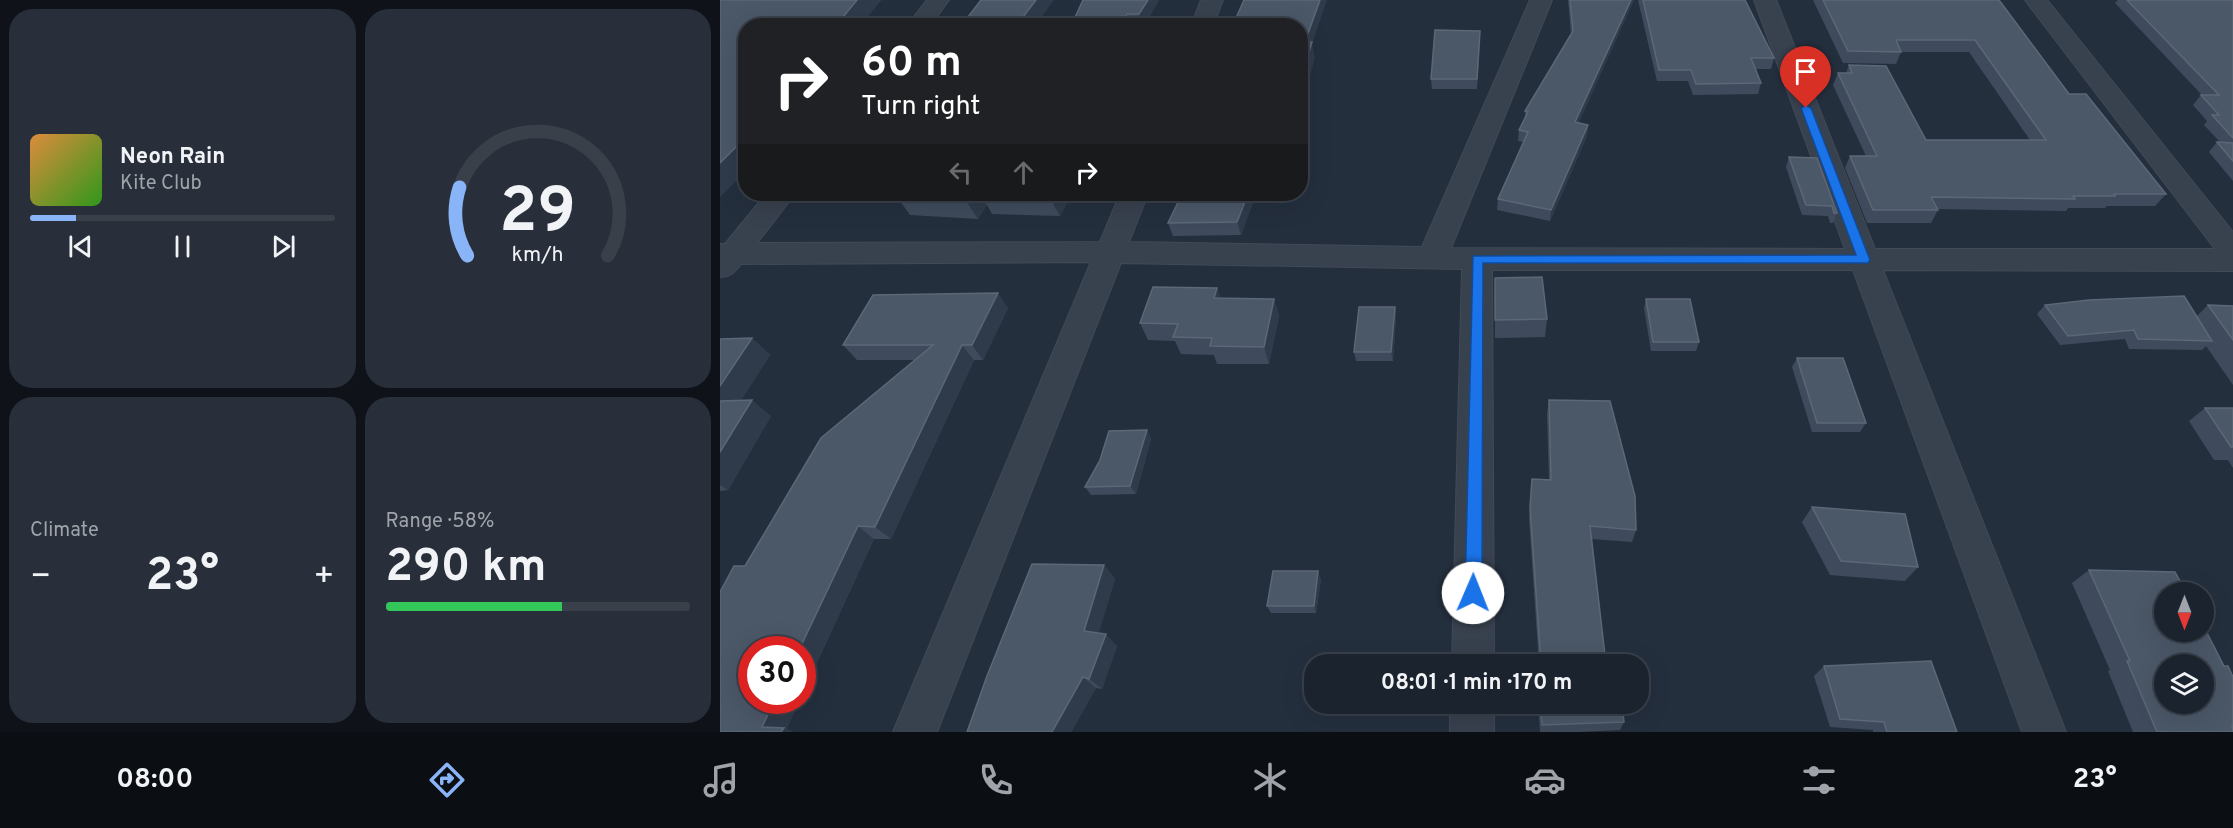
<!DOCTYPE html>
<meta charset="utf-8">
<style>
:root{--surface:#1b232e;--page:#282f3a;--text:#f1f3f6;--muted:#a0a4aa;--line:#39404a;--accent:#8ab4f8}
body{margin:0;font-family:Overpass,sans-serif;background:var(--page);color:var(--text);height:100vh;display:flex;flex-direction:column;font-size:22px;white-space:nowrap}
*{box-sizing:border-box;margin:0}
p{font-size:20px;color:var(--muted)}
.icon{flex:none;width:33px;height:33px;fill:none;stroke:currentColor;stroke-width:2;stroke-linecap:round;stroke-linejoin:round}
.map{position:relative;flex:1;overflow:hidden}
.panel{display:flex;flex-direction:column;gap:9px;padding:9px;background:#0f1319;width:720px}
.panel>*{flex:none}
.top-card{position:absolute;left:18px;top:18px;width:570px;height:183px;border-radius:24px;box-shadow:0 6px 24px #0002,0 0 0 2px var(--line);background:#202124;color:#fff;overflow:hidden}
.needle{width:39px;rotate:180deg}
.controls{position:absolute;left:1434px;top:582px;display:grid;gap:12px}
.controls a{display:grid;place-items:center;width:60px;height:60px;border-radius:50%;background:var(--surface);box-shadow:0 6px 24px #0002,0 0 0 2px var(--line);font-size:30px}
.speed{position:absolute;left:18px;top:636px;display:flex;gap:12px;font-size:30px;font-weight:700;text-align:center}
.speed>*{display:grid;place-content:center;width:78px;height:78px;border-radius:50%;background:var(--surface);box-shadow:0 6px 24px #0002,0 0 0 2px var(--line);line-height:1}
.speed .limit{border:9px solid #d22;background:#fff;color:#111}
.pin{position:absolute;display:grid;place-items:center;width:51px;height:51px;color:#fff;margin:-62px -26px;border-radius:50% 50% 50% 0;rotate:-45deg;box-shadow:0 0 6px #0007}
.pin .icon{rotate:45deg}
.me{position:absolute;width:66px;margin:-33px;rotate:1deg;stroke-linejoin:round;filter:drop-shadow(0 0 4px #0008)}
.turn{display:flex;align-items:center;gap:21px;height:126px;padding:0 24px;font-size:27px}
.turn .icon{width:78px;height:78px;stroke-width:2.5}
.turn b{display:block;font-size:42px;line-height:51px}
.lanes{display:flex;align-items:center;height:57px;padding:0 24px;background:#0003;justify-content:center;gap:30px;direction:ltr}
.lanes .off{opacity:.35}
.big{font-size:45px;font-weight:700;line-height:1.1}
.panel .tile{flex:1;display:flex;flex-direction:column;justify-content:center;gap:9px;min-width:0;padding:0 21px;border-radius:24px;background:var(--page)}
.panel .dial{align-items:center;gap:0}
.dial svg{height:156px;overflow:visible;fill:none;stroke:var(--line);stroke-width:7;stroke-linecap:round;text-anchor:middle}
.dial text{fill:var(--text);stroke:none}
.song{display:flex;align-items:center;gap:18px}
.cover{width:72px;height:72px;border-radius:9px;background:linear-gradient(135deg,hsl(30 70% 55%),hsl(110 70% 35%))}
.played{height:6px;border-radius:3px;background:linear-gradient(90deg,var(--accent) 15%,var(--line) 15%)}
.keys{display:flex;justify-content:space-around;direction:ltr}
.heat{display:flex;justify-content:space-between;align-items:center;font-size:33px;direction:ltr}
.charge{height:9px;border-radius:4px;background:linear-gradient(90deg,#34c759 58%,var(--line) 0)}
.panel .tiles{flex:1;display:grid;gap:9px;grid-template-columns:repeat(2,1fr)}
.trip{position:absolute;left:584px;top:654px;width:345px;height:60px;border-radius:24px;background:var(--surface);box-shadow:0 6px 24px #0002,0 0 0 2px var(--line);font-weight:700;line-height:60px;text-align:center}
.tabs{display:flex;height:96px;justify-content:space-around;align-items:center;background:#0b0e12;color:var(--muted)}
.tabs .icon{width:42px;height:42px}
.tabs .on{color:var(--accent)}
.tabs b{font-size:27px;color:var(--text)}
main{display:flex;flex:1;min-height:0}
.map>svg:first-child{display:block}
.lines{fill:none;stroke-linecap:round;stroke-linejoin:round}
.street-casing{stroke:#414a57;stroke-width:2}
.street{fill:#38414e;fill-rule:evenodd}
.wall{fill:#3f4b5c}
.shaded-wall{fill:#2f3b4b}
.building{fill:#4b5868;stroke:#5c6777;stroke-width:1.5;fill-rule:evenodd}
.route{fill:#1a73e8;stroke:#114b97;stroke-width:1.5}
</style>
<main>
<section class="panel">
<div class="tiles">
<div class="tile">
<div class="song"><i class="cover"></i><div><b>Neon Rain</b><p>Kite Club</p></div></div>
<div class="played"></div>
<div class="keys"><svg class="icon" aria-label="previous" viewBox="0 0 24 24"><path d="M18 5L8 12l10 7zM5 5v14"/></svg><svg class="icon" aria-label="pause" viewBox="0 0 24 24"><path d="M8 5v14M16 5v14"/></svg><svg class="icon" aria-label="next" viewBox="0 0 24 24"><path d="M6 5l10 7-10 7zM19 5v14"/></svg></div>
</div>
<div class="tile dial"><svg viewBox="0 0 100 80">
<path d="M14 69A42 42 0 1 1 86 69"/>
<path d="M14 69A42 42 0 0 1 10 34" stroke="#8ab4f8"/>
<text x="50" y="56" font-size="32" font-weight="700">29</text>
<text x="50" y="72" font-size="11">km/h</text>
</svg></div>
<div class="tile"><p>Climate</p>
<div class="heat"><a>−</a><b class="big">23°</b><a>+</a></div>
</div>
<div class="tile"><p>Range · 58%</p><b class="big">290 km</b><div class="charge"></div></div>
</div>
</section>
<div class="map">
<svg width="1513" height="732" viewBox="0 0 1513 732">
<rect width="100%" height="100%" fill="#242f3e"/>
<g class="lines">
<defs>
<g id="street">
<polygon points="207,0 229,0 210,26 187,26"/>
<polygon points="481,0 503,0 493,26 471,26"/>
<path d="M810 0H832L731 248 1125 249 1034 0H1056L1155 249H1495L1305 0H1327L1513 232V271L1163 270 1346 732H1302L1133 270H772L774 664H732L742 269 401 263 217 732H173L371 262 21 264C15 272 10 277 0 277V244H5L46 194H75L37 243 380 242 400 194H428L409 242 702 247Z"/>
<rect x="730" y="704" width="44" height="28"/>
</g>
</defs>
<use href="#street" class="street-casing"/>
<use href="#street" class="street"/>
</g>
<g class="wall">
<polygon points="0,0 161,0 140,26 26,26 26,170 0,197"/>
<polygon points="439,0 424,26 351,26"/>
<polygon points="848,0 914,0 858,123 868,125 867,136 830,221 777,210 778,199 803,142 798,141 799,130 805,119 805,111 851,34"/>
<polygon points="918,0 1025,0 1054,58 1051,69 1035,69 1041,83 1038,94 973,95 968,81 937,81"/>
<polygon points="1093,0 1279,0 1349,94 1446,194 1435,206 1387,206 1385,208 1348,208 1346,211 1217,209 1218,210 1211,223 1147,223 1125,168 1130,156 1146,156 1113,85 1118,73 1126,73 1129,65 1206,140 1310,140 1249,52 1181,52 1176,64 1123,63"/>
<polygon points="1398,0 1513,0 1513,181 1489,152 1497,142 1500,142 1484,125 1487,121 1473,105 1481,95 1482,95 1395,3"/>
<polygon points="760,40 757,89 712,89 711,79"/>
<polygon points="1069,157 1097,158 1117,213 1113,223 1110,223 1108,216 1082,215 1066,167"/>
<polygon points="146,194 352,194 340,216 272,214 267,205 258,219 190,215 177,197 179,195"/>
<polygon points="536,194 521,235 453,236 448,223"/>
<polygon points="775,278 827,319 825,337 775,338"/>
<polygon points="501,298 554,299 559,316 549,364 497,364 494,355 461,354 455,341 428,340 420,323"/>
<polygon points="926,299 979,342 976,351 931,351 924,308"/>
<polygon points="1325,305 1476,317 1488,305 1513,306 1513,385 1486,346 1482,350 1409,349 1405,339 1340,345 1317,314"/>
<polygon points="675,307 676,316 673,361 636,361 634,352"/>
<polygon points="288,308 263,360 254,360 171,539 154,539 82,695 82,650 67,729 0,732 25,566 195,360 137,360 123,345"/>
<polygon points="32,338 50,355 21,400 51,416 8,490 0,491 0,339"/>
<polygon points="1077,358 1146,423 1140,432 1092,432 1072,367"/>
<polygon points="829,400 916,530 912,542 872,539 886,664 819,664 809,519 812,479 829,480 827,414"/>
<polygon points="1485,408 1513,408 1513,468 1508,460 1494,460 1469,421"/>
<polygon points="427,430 431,439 416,494 371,495 365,487 380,460"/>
<polygon points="1092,507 1198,567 1185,581 1110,575 1082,522"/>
<polygon points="384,565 395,579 378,633 397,646 382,689 376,688 351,732"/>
<polygon points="1369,570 1504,666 1513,677 1513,732 1413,732 1388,671 1390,670 1352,583"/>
<polygon points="601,579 596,613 551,613 547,606"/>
<polygon points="1104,666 1237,732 1153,732 1153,730 1110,727 1094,676"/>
<polygon points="818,704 902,704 904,722 900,730 859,732 820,732"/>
</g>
<g class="shaded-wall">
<polygon points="137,0 161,0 140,26 128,26 123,17"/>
<polygon points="316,0 334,0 315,26 296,26"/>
<polygon points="428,0 439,0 424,26 423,26 419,14"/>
<polygon points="600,0 607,0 592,44 595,58 581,108 580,82 585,42"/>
<polygon points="911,0 914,0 854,134 855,122"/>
<polygon points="407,14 411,26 402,26"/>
<polygon points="119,17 125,26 111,26"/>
<polygon points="868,125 867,136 830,221 831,210"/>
<polygon points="26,137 26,170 0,197 0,163"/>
<polygon points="251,194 274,194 261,196 267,205 258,219 246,201"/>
<polygon points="333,194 352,194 340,216 330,198"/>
<polygon points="528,194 536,194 521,235 517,222"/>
<polygon points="497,288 504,306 494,298"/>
<polygon points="278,293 288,308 263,360 252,345"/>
<polygon points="554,299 559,316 549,364 544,347"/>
<polygon points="675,307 676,316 673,361 671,352"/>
<polygon points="32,338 50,355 10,418 0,410 0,386"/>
<polygon points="242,345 254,360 171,539 155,527"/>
<polygon points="32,400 51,416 8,490 0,485 0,452"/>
<polygon points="427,430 431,439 416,494 410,486"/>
<polygon points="138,526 154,539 82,695 82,650 79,650"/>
<polygon points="384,565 395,579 376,643 364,631"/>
<polygon points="598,571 601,579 596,613 594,606"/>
<polygon points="386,634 397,646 382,689 369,679"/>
<polygon points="363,677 376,688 351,732 332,732"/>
<polygon points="55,700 80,700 67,729 74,732 54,732 42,727"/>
</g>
<g class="building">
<polygon points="0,0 137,0 123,17 119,17 111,26 26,26 26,137 0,163"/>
<polygon points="261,0 316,0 296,26 241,26"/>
<polygon points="363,0 428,0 419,14 407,14 402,26 351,26"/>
<polygon points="524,0 600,0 585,42 592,42 580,82 580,26 517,26 520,18 516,18"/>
<polygon points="850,0 911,0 855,122 868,125 831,210 778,199 808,132 799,130 808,112 805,111 853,31"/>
<polygon points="923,0 1025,0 1054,58 1031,58 1041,83 976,84 971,70 939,70"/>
<polygon points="1103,0 1279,0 1349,94 1366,94 1446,194 1394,194 1395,196 1353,196 1355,199 1211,197 1218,210 1153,210 1130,156 1157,156 1118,73 1132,73 1129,65 1166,66 1206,140 1326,140 1255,40 1176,40 1181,52 1128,51"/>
<polygon points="1407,0 1513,0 1513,138 1492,115 1499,115 1481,95 1499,95"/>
<polygon points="715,30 760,31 757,79 711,79"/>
<polygon points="1497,142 1513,143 1513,161"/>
<polygon points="1069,157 1097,158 1117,213 1114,213 1112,206 1086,205"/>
<polygon points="180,194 251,194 246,201 177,197"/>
<polygon points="262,194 333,194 330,198 261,196"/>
<polygon points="462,194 528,194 517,222 448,223"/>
<polygon points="822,277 827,319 775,320 775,278"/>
<polygon points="433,287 497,288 494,298 554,299 544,347 490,346 492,338 453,337 458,324 420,323"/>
<polygon points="278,293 252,345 242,345 155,527 138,526 79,650 32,650 32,700 55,700 42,727 64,728 61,732 0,732 0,592 14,566 25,566 101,438 213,345 123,345 153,295"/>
<polygon points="1464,296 1492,341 1418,339 1414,330 1348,336 1325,305 1369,300"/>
<polygon points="926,299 970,299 979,342 933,342"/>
<polygon points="1488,305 1513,306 1513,340"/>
<polygon points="639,307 675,307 671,352 634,352"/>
<polygon points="32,338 0,386 0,339"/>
<polygon points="1077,358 1123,358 1146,423 1097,423"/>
<polygon points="32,400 0,452 0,401"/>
<polygon points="829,400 890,401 915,496 916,530 870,526 886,664 821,664 810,507 812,479 831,480"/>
<polygon points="1485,408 1513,408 1513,447 1511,447"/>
<polygon points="427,430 410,486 365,487 380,460 389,431"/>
<polygon points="1092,507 1185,514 1198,567 1121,561"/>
<polygon points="312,564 384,565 364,631 386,634 369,679 363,677 332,732 247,732 267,676"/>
<path d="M1369 570 1455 572 1466 592H1444V632H1484V627L1504 666H1508L1513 677V726H1512L1513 732H1437L1407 661H1410ZM1444 664H1484V704H1444Z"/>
<polygon points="553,571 598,571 594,606 547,606"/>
<polygon points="1211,661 1237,732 1167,732 1164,722 1120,719 1104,666"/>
<polygon points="820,704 902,704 904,722 822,725"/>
</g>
<polygon class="route" points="1086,105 1091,108 1150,260 1148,263 763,263 762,593 759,599 753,601 747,599 745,593 753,256 1136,255 1081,108"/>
</svg>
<div class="controls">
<a><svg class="needle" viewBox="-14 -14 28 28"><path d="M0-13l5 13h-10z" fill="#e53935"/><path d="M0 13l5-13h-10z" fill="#a0a4aa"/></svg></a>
<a><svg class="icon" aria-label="layers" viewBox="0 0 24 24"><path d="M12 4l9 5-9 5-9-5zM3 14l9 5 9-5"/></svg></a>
</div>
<div class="speed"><div class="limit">30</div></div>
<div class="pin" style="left:1086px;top:108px;background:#d93025"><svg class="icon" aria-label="arrive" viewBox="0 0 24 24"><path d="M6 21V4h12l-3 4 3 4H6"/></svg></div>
<svg class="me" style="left:753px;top:593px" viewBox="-20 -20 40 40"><circle r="19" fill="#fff"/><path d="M0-13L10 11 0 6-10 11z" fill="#1a73e8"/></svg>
<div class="trip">08:01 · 1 min · 170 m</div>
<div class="top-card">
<div class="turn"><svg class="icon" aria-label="right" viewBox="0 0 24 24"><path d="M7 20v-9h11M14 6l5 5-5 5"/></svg><div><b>60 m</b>Turn right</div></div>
<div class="lanes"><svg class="icon off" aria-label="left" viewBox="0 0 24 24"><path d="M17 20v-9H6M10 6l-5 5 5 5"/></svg><svg class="icon off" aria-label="ahead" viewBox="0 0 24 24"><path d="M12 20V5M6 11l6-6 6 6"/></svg><svg class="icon" aria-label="right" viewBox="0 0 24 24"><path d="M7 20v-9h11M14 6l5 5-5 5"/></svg></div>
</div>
</div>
</main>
<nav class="tabs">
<b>08:00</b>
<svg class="icon on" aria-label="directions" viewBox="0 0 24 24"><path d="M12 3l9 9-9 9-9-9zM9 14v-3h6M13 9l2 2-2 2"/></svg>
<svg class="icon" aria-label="music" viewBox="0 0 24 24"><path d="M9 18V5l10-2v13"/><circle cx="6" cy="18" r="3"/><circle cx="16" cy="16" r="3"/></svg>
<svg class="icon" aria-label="phone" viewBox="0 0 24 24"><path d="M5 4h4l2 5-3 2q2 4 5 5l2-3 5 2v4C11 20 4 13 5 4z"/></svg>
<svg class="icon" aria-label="climate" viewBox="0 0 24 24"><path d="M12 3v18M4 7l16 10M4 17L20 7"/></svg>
<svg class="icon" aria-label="car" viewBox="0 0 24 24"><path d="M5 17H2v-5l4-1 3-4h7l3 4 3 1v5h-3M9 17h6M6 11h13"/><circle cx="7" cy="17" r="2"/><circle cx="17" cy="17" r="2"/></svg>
<svg class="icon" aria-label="filters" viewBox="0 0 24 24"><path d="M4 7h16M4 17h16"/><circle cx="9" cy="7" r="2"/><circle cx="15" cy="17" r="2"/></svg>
<b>23°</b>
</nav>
